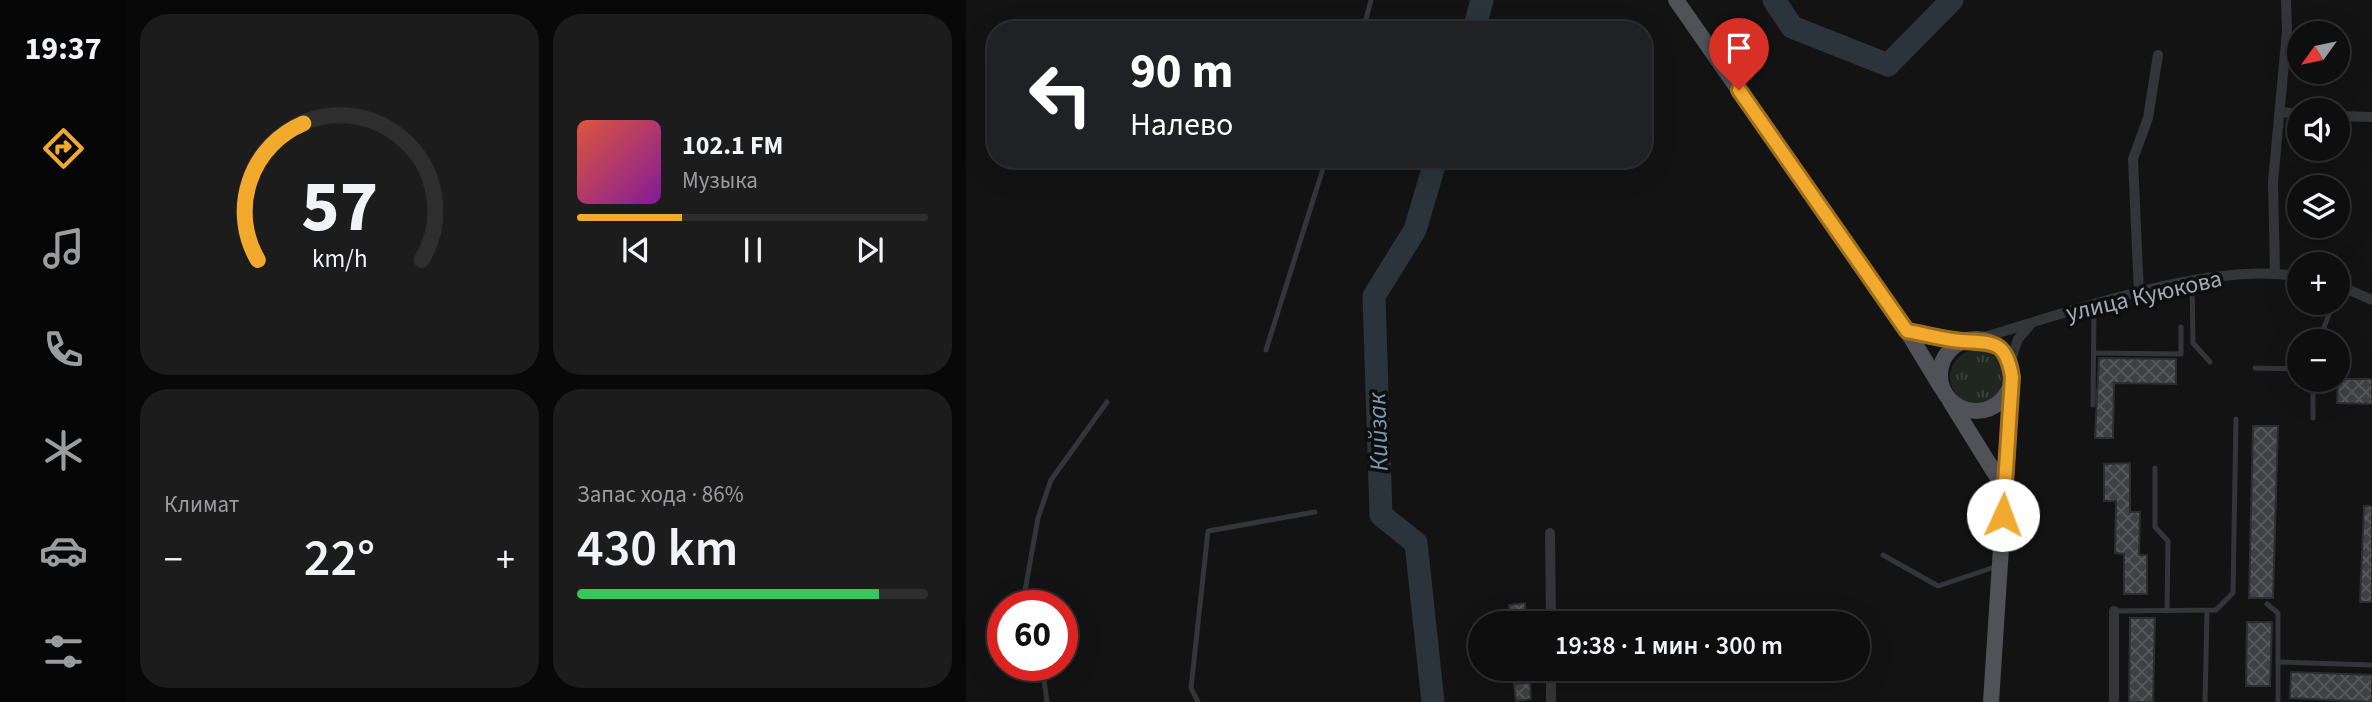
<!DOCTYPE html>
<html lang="ru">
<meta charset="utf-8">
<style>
:root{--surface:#0e0e0f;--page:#1c1c1d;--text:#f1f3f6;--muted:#9b9c9e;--line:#2e2e2f;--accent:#f1aa2e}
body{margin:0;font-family:"Source Sans 3",sans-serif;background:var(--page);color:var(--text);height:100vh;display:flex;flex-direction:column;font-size:26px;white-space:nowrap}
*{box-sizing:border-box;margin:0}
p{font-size:23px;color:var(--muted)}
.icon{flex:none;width:38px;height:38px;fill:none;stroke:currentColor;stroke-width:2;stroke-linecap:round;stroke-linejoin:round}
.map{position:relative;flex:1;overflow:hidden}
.drawer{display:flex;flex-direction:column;gap:14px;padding:14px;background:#080808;width:840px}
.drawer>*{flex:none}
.hud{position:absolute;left:21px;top:21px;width:665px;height:147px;border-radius:28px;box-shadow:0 7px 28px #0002,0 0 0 2px var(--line);background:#202124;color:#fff;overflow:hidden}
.needle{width:46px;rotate:237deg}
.controls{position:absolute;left:1321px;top:21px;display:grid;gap:14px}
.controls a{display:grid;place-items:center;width:63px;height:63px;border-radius:50%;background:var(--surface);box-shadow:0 7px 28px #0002,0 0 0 2px var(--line);font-size:35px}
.speed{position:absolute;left:21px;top:590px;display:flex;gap:14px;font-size:35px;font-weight:700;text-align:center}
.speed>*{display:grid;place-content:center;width:91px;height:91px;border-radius:50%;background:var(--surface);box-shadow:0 7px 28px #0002,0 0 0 2px var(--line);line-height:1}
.speed .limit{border:10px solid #d22;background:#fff;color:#111}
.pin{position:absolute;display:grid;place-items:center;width:60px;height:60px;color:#fff;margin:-72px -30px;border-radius:50% 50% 50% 0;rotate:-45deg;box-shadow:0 0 7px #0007}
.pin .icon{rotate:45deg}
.me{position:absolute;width:77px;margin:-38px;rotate:2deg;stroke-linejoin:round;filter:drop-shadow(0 0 5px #0008)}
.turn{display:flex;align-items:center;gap:24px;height:147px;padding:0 28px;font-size:32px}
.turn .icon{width:91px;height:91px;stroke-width:2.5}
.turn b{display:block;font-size:49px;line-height:60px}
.big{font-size:52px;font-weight:600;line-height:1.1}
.drawer .card{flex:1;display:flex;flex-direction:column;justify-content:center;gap:10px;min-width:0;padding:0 24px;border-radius:28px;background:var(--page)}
.drawer .dial{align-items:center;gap:0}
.dial svg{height:182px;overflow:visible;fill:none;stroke:var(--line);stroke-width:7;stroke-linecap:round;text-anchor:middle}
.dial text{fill:var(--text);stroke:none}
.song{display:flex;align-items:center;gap:21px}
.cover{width:84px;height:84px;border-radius:10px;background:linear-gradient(135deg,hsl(10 70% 55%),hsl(290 70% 35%))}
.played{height:7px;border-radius:4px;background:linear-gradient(90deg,var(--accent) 30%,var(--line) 30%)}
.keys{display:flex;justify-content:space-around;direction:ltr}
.heat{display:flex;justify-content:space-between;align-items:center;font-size:38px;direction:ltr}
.charge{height:10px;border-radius:5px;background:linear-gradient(90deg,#34c759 86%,var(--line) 0)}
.drawer .tiles{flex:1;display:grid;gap:14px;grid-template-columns:repeat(2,1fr)}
.trip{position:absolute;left:502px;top:611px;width:402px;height:70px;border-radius:35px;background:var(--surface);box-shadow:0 7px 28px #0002,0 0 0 2px var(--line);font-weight:600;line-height:70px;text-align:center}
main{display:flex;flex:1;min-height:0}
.menu{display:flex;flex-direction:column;width:126px;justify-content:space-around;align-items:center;background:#060606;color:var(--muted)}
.menu .icon{width:49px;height:49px}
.menu .current{color:var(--accent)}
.menu b{font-size:32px;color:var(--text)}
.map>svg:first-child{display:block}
.grass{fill:url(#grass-tufts)}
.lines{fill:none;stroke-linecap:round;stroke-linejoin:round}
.river{stroke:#2b343a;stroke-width:23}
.building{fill:url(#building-cross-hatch);stroke:#2d2d30;stroke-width:2}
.lane{stroke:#343539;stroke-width:5}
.street{stroke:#343539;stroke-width:10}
.primary{stroke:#505258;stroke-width:16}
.route-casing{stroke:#9d6e1e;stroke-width:18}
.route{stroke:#f1aa2e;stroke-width:12}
.labels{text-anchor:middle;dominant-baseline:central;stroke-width:7;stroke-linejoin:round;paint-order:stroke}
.street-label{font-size:24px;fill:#a4aab5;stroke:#0e0e0f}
.water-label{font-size:26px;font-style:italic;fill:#7b99b0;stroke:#0e0e0f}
</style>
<main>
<nav class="menu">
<b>19:37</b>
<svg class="icon current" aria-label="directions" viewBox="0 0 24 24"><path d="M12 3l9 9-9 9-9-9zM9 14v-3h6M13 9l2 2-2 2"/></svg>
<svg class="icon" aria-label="music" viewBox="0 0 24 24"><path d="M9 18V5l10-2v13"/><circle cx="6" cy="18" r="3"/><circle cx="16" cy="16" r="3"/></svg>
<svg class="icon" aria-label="phone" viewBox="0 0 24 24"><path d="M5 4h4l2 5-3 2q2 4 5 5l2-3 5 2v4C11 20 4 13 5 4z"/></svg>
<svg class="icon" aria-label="climate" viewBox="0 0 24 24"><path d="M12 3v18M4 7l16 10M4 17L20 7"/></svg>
<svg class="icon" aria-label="car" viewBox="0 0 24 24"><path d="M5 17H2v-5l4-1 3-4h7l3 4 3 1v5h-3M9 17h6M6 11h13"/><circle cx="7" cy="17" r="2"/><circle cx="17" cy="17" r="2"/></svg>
<svg class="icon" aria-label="filters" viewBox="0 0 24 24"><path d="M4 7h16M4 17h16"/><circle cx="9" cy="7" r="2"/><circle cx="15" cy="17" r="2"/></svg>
</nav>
<section class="drawer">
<div class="tiles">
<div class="card dial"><svg viewBox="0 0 100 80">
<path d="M14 69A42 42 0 1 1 86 69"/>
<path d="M14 69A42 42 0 0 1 34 9" stroke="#f1aa2e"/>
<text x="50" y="56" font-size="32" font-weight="700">57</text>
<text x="50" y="72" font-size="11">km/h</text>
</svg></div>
<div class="card">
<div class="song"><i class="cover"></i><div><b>102.1 FM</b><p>Музыка</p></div></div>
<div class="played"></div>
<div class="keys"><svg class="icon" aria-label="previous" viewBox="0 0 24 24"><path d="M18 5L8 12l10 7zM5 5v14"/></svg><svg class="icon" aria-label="pause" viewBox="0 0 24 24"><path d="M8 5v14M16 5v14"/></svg><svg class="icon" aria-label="next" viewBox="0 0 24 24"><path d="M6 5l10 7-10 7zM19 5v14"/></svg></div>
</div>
<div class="card"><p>Климат</p>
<div class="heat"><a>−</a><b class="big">22°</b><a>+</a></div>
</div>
<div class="card"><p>Запас хода · 86%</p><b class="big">430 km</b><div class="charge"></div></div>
</div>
</section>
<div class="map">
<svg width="1406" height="702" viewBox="0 0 1406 702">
<defs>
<pattern id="grass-tufts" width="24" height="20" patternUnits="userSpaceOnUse" patternTransform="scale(1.75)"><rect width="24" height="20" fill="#1f2720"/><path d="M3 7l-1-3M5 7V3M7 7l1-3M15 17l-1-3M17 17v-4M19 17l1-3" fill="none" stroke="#3d443e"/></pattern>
<pattern id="building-cross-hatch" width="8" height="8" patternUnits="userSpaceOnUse" patternTransform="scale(1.75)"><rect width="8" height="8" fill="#3f4044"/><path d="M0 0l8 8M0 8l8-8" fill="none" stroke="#58595d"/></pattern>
</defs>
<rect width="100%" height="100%" fill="#131314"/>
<circle class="grass" cx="1011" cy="377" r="27"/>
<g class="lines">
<g class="river">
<polyline points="808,0 826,27 922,65 986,0"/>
<polyline points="508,30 516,0"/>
<polyline points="467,702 450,543 415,515 408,296 449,230 470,159"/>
</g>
</g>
<g class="building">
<polygon points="1133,358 1210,359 1210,384 1148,383 1147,438 1129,438"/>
<polygon points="1406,379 1406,404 1371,403 1372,379"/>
<polygon points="1287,426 1312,426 1307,598 1283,598"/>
<polygon points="1164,463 1164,512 1174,512 1173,555 1181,555 1181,594 1158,594 1158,554 1149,553 1150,501 1138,501 1138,464"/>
<polygon points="1398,506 1406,506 1406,602 1394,602"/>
<polygon points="559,603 560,620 545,621 543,605"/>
<polygon points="1164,618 1189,618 1187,702 1163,702"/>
<polygon points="1281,622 1306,622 1304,686 1280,686"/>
<polygon points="1325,672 1406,675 1406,702 1324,698"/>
<polygon points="564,683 565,699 550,701 548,684"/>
</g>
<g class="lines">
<g class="lane">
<polyline points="397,30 405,0"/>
<polyline points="1226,281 1227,343 1244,362"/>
<polyline points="1353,341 1367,303"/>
<polyline points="300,350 360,159"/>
<polyline points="1128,353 1215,354 1215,327"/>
<polyline points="1289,368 1334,369"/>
<polyline points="1127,405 1128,306"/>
<polyline points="1347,418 1347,380"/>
<polyline points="1189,468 1189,527 1202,541 1201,611"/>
<polyline points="917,555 972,586 1032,566"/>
<polyline points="1301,604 1312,613 1312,702"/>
<polyline points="61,606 58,596 72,518 85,480 141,402"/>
<polyline points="1148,611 1250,610 1267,593 1270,419"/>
<polyline points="1312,662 1406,665"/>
<polyline points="76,665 81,702"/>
<polyline points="232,702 225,688 242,531 349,512"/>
<polyline points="1239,702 1241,611"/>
</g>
<g class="street">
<polyline points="1314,112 1334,114"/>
<polyline points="1372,116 1406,117"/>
<polyline points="1309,272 1307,182 1321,31 1320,0"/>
<polyline points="1372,285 1406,300"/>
<polyline points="1173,294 1167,159 1182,118 1192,55"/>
<path d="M1012 339C1098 314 1247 259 1334 277"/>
<polyline points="1044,363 1052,339 1065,324"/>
<polyline points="584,533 585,623"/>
<polyline points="1148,611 1148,702"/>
<polyline points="585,668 585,702"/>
</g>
<g class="primary">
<polyline points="710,0 941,331 975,387"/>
<polyline points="941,331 998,341"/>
<circle cx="1010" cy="375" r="36"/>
<polyline points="984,401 1038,488"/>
<polyline points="1025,702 1046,378"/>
</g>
</g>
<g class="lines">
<defs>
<path id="route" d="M773 90 941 331C959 334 978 340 996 341 1027 343 1040 340 1046 377L1037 515"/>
</defs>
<use href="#route" class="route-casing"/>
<use href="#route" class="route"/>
</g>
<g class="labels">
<g class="street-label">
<text transform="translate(1178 296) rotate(-13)">улица Куюкова</text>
</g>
<g class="water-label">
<text transform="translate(412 432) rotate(-92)">Кийзак</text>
</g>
</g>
</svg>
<div class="controls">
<a><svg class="needle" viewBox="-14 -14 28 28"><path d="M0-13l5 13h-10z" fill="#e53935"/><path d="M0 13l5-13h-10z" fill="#9b9c9e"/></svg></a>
<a><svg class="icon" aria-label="sound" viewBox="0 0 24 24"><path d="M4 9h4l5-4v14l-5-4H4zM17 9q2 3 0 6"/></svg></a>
<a><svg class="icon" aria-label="layers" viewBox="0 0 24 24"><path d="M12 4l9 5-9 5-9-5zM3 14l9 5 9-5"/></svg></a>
<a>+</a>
<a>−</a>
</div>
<div class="speed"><div class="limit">60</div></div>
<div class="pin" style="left:773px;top:90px;background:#d93025"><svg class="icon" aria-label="arrive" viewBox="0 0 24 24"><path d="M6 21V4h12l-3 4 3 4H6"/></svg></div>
<svg class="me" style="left:1037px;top:515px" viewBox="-20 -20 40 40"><circle r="19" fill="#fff"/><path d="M0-13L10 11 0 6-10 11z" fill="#f1aa2e"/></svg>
<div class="trip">19:38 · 1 мин · 300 m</div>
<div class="hud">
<div class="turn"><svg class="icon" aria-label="left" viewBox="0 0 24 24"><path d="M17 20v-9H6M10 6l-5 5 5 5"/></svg><div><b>90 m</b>Налево</div></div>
</div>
</div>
</main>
